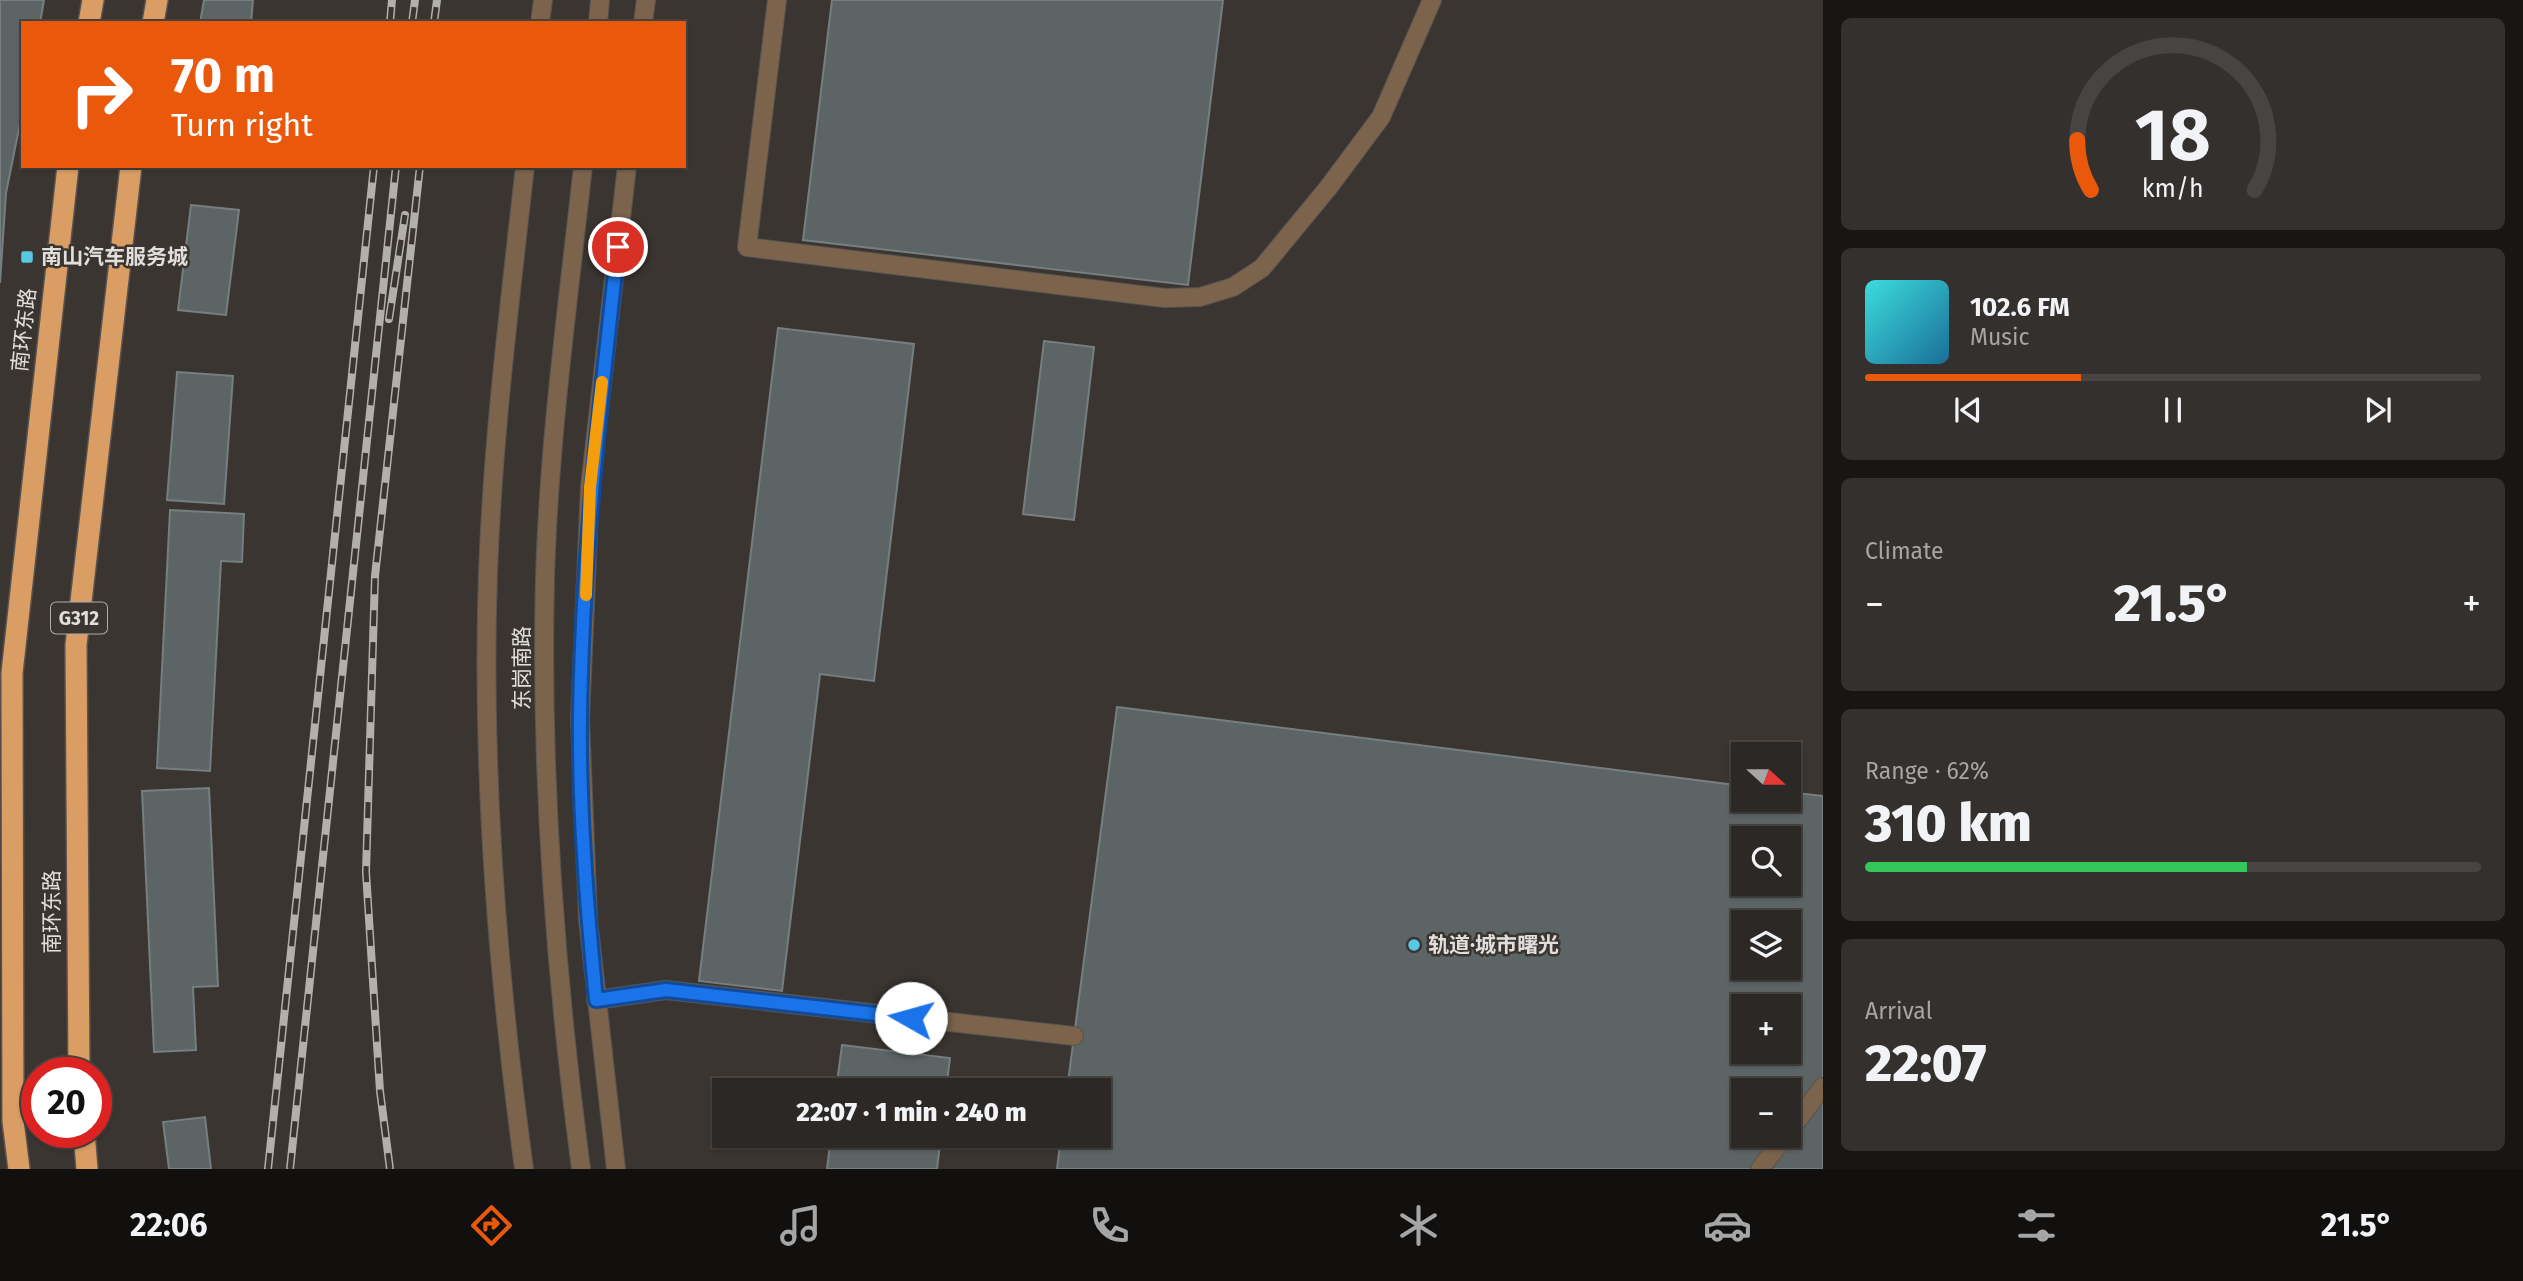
<!DOCTYPE html>
<meta charset="utf-8">
<style>
:root{--surface:#2c2825;--page:#34302d;--text:#f1f3f6;--muted:#a6a6a7;--line:#484442;--accent:#ea580c}
body{margin:0;font-family:"Fira Sans","Noto Sans SC",sans-serif;background:var(--page);color:var(--text);height:100vh;display:flex;flex-direction:column;font-size:26px;white-space:nowrap}
*{box-sizing:border-box;margin:0}
p{font-size:23px;color:var(--muted)}
.icon{flex:none;width:38px;height:38px;fill:none;stroke:currentColor;stroke-width:2;stroke-linecap:round;stroke-linejoin:round}
.map{position:relative;flex:1;overflow:hidden}
.details{display:flex;flex-direction:column;gap:18px;padding:18px;background:#181614;width:700px}
.details>*{flex:none}
.guide{position:absolute;left:21px;top:21px;width:665px;height:147px;border-radius:0px;box-shadow:0 2px 5px #0004,0 0 0 2px var(--line);background:#ea580c;color:#fff;overflow:hidden}
.needle{width:46px;rotate:111deg}
.tools{position:absolute;left:1731px;top:742px;display:grid;gap:14px}
.tools a{display:grid;place-items:center;width:70px;height:70px;border-radius:0px;background:var(--surface);box-shadow:0 2px 5px #0004,0 0 0 2px var(--line);font-size:35px}
.speed{position:absolute;left:21px;top:1057px;display:flex;gap:14px;font-size:35px;font-weight:700;text-align:center}
.speed>*{display:grid;place-content:center;width:91px;height:91px;border-radius:50%;background:var(--surface);box-shadow:0 2px 5px #0004,0 0 0 2px var(--line);line-height:1}
.speed .limit{border:10px solid #d22;background:#fff;color:#111}
.pin{position:absolute;display:grid;place-items:center;width:60px;height:60px;color:#fff;margin:-30px;border:4px solid #fff;border-radius:50%;box-shadow:0 2px 7px #0007}
.me{position:absolute;width:77px;margin:-38px;rotate:277deg;stroke-linejoin:round;filter:drop-shadow(0 0 5px #0008)}
.turn{display:flex;align-items:center;gap:24px;height:147px;padding:0 35px;font-size:32px}
.turn .icon{width:91px;height:91px;stroke-width:2.5}
.turn b{display:block;font-size:49px;line-height:60px}
.big{font-size:52px;font-weight:800;line-height:1.1}
.details .widget{flex:1;display:flex;flex-direction:column;justify-content:center;gap:10px;min-width:0;padding:0 24px;border-radius:10px;background:var(--page)}
.details .dial{align-items:center;gap:0}
.dial svg{height:182px;overflow:visible;fill:none;stroke:var(--line);stroke-width:7;stroke-linecap:round;text-anchor:middle}
.dial text{fill:var(--text);stroke:none}
.song{display:flex;align-items:center;gap:21px}
.cover{width:84px;height:84px;border-radius:10px;background:linear-gradient(135deg,hsl(180 70% 55%),hsl(200 70% 35%))}
.played{height:7px;border-radius:4px;background:linear-gradient(90deg,var(--accent) 35%,var(--line) 35%)}
.keys{display:flex;justify-content:space-around;direction:ltr}
.heat{display:flex;justify-content:space-between;align-items:center;font-size:38px;direction:ltr}
.charge{height:10px;border-radius:5px;background:linear-gradient(90deg,#34c759 62%,var(--line) 0)}
.trip{position:absolute;left:712px;top:1078px;width:399px;height:70px;border-radius:0px;background:var(--surface);box-shadow:0 2px 5px #0004,0 0 0 2px var(--line);font-weight:800;line-height:70px;text-align:center}
.dock{display:flex;height:112px;justify-content:space-around;align-items:center;background:#12100f;color:var(--muted)}
.dock .icon{width:49px;height:49px}
.dock .active{color:var(--accent)}
.dock b{font-size:32px;color:var(--text)}
main{display:flex;flex:1;min-height:0}
.map>svg:first-child{display:block}
.building{fill:#5c6466;stroke:#767e80;stroke-width:2;fill-rule:evenodd}
.lines{fill:none;stroke-linecap:round;stroke-linejoin:round}
.minor-casing{stroke:#585350;stroke-width:20}
.highway-casing{stroke:#585350;stroke-width:24}
.minor{stroke:#7c634c;stroke-width:18}
.highway{stroke:#da9e64;stroke-width:21}
.rail-casing{stroke:#b3b0ac;stroke-width:8}
.rail{stroke:#3a3531;stroke-width:5;stroke-dasharray:16;stroke-linecap:butt}
.route-casing{stroke:#114b97;stroke-width:18}
.route{stroke:#1a73e8;stroke-width:12}
.slow{stroke:#f59e0b;stroke-width:12}
.poi-dot{fill:#57c9e2;stroke:#3a3531;stroke-width:2.5}
.labels{text-anchor:middle;dominant-baseline:central;stroke-width:5;stroke-linejoin:round;paint-order:stroke}
.shield{fill:#3a3531;stroke:#afaba8;stroke-width:2}
.shield-label{font-size:19px;font-weight:bold;fill:#e1dedb}
.poi-label{font-size:21px;font-weight:bold;fill:#e1dedb;stroke:#3a3531;text-anchor:start}
.street-label{font-size:21px;fill:#e1dedb;stroke:#3a3531}
</style>
<main>
<div class="map">
<svg width="1823" height="1169" viewBox="0 0 1823 1169">
<rect width="100%" height="100%" fill="#3a3531"/>
<g class="building">
<polygon points="0,0 44,0 40,23 23,23 23,109 6,193 0,283"/>
<polygon points="204,0 253,0 251,23 200,23"/>
<polygon points="832,0 1223,0 1188,285 803,240"/>
<polygon points="191,205 239,210 226,315 178,310"/>
<polygon points="778,328 914,344 874,681 820,674 782,991 699,981"/>
<polygon points="1044,341 1094,347 1074,520 1023,514"/>
<polygon points="177,372 233,376 224,504 167,500"/>
<polygon points="170,510 244,514 242,562 221,561 210,771 157,768"/>
<path d="M1117 707 1743 786V800H1788V792L1823 796V1169H1057L1061 1136H1099V1090H1067ZM1743 838H1788V884H1743ZM1743 922H1788V968H1743ZM1743 1006H1788V1052H1743ZM1743 1090H1788V1136H1743Z"/>
<polygon points="209,788 218,986 193,987 196,1050 154,1052 142,791"/>
<polygon points="842,1045 950,1058 946,1090 836,1090"/>
<polygon points="205,1117 211,1169 169,1169 163,1122"/>
<polygon points="831,1136 941,1136 937,1169 827,1169"/>
</g>
<g class="lines">
<defs>
<g id="minor">
<polyline points="777,0 747,247 1165,298 1200,297 1233,287 1262,268 1328,188 1381,117 1432,0"/>
<polyline points="540,23 543,0"/>
<polyline points="598,23 600,0"/>
<polyline points="643,23 646,0"/>
<polyline points="596,1000 666,990 1074,1036"/>
<polyline points="1788,1132 1823,1087"/>
<path d="M524 1169C497 971 481 772 488 572 493 436 510 301 525 166"/>
<path d="M581 1169C555 972 540 776 545 578 549 440 568 303 583 166"/>
<polyline points="616,1169 588,919 580,719 590,487 627,166"/>
<polyline points="1760,1169 1785,1136"/>
</g>
<g id="highway">
<polyline points="89,23 93,0"/>
<polyline points="153,23 157,0"/>
<polyline points="79,1073 76,645 131,166"/>
<polyline points="84,1132 87,1169"/>
<polyline points="19,1169 13,1121 12,673 68,166"/>
</g>
</defs>
<use href="#minor" class="minor-casing"/>
<use href="#highway" class="highway-casing"/>
<use href="#minor" class="minor"/>
<use href="#highway" class="highway"/>
<defs>
<g id="rail">
<polyline points="390,23 392,0"/>
<polyline points="412,23 415,0"/>
<polyline points="434,23 437,0"/>
<polyline points="389,319 405,215"/>
<polyline points="268,1169 374,166"/>
<polyline points="290,1169 396,166"/>
<polyline points="390,1169 380,1091 366,872 375,576 420,166"/>
</g>
</defs>
<use href="#rail" class="rail-casing"/>
<use href="#rail" class="rail"/>
</g>
<g class="lines">
<defs>
<path id="route" d="M618 247C600 404 582 560 580 718 579 812 587 907 596 1000L666 990 911 1018"/>
</defs>
<use href="#route" class="route-casing"/>
<use href="#route" class="route"/>
<polyline class="slow" points="586,595 590,487 602,382"/>
</g>
<g class="poi-dot">
<rect x="20" y="250" width="14" height="14" rx="3.5"/>
<circle cx="1414" cy="945" r="7"/>
</g>
<g class="labels">
<rect class="shield" x="51" y="602.5" width="56" height="31" rx="5"/>
<g class="shield-label">
<text x="79" y="618">G312</text>
</g>
<g class="poi-label">
<text x="41" y="257">南山汽车服务城</text>
<text x="1428" y="945">轨道·城市曙光</text>
</g>
<g class="street-label">
<text transform="translate(24 330) rotate(-84)">南环东路</text>
<text transform="translate(522 668) rotate(-90)">东岗南路</text>
<text transform="translate(52 912) rotate(-90)">南环东路</text>
</g>
</g>
</svg>
<div class="tools">
<a><svg class="needle" viewBox="-14 -14 28 28"><path d="M0-13l5 13h-10z" fill="#e53935"/><path d="M0 13l5-13h-10z" fill="#a6a6a7"/></svg></a>
<a><svg class="icon" aria-label="search" viewBox="0 0 24 24"><circle cx="10" cy="10" r="6"/><path d="M15 15l6 6"/></svg></a>
<a><svg class="icon" aria-label="layers" viewBox="0 0 24 24"><path d="M12 4l9 5-9 5-9-5zM3 14l9 5 9-5"/></svg></a>
<a>+</a>
<a>−</a>
</div>
<div class="speed"><div class="limit">20</div></div>
<div class="pin" style="left:618px;top:247px;background:#d93025"><svg class="icon" aria-label="arrive" viewBox="0 0 24 24"><path d="M6 21V4h12l-3 4 3 4H6"/></svg></div>
<svg class="me" style="left:911px;top:1018px" viewBox="-20 -20 40 40"><circle r="19" fill="#fff"/><path d="M0-13L10 11 0 6-10 11z" fill="#1a73e8"/></svg>
<div class="trip">22:07 · 1 min · 240 m</div>
<div class="guide">
<div class="turn"><svg class="icon" aria-label="right" viewBox="0 0 24 24"><path d="M7 20v-9h11M14 6l5 5-5 5"/></svg><div><b>70 m</b>Turn right</div></div>
</div>
</div>
<section class="details">
<div class="widget dial"><svg viewBox="0 0 100 80">
<path d="M14 69A42 42 0 1 1 86 69"/>
<path d="M14 69A42 42 0 0 1 8 47" stroke="#ea580c"/>
<text x="50" y="56" font-size="32" font-weight="700">18</text>
<text x="50" y="72" font-size="11">km/h</text>
</svg></div>
<div class="widget">
<div class="song"><i class="cover"></i><div><b>102.6 FM</b><p>Music</p></div></div>
<div class="played"></div>
<div class="keys"><svg class="icon" aria-label="previous" viewBox="0 0 24 24"><path d="M18 5L8 12l10 7zM5 5v14"/></svg><svg class="icon" aria-label="pause" viewBox="0 0 24 24"><path d="M8 5v14M16 5v14"/></svg><svg class="icon" aria-label="next" viewBox="0 0 24 24"><path d="M6 5l10 7-10 7zM19 5v14"/></svg></div>
</div>
<div class="widget"><p>Climate</p>
<div class="heat"><a>−</a><b class="big">21.5°</b><a>+</a></div>
</div>
<div class="widget"><p>Range · 62%</p><b class="big">310 km</b><div class="charge"></div></div>
<div class="widget"><p>Arrival</p><b class="big">22:07</b></div>
</section>
</main>
<nav class="dock">
<b>22:06</b>
<svg class="icon active" aria-label="directions" viewBox="0 0 24 24"><path d="M12 3l9 9-9 9-9-9zM9 14v-3h6M13 9l2 2-2 2"/></svg>
<svg class="icon" aria-label="music" viewBox="0 0 24 24"><path d="M9 18V5l10-2v13"/><circle cx="6" cy="18" r="3"/><circle cx="16" cy="16" r="3"/></svg>
<svg class="icon" aria-label="phone" viewBox="0 0 24 24"><path d="M5 4h4l2 5-3 2q2 4 5 5l2-3 5 2v4C11 20 4 13 5 4z"/></svg>
<svg class="icon" aria-label="climate" viewBox="0 0 24 24"><path d="M12 3v18M4 7l16 10M4 17L20 7"/></svg>
<svg class="icon" aria-label="car" viewBox="0 0 24 24"><path d="M5 17H2v-5l4-1 3-4h7l3 4 3 1v5h-3M9 17h6M6 11h13"/><circle cx="7" cy="17" r="2"/><circle cx="17" cy="17" r="2"/></svg>
<svg class="icon" aria-label="filters" viewBox="0 0 24 24"><path d="M4 7h16M4 17h16"/><circle cx="9" cy="7" r="2"/><circle cx="15" cy="17" r="2"/></svg>
<b>21.5°</b>
</nav>
